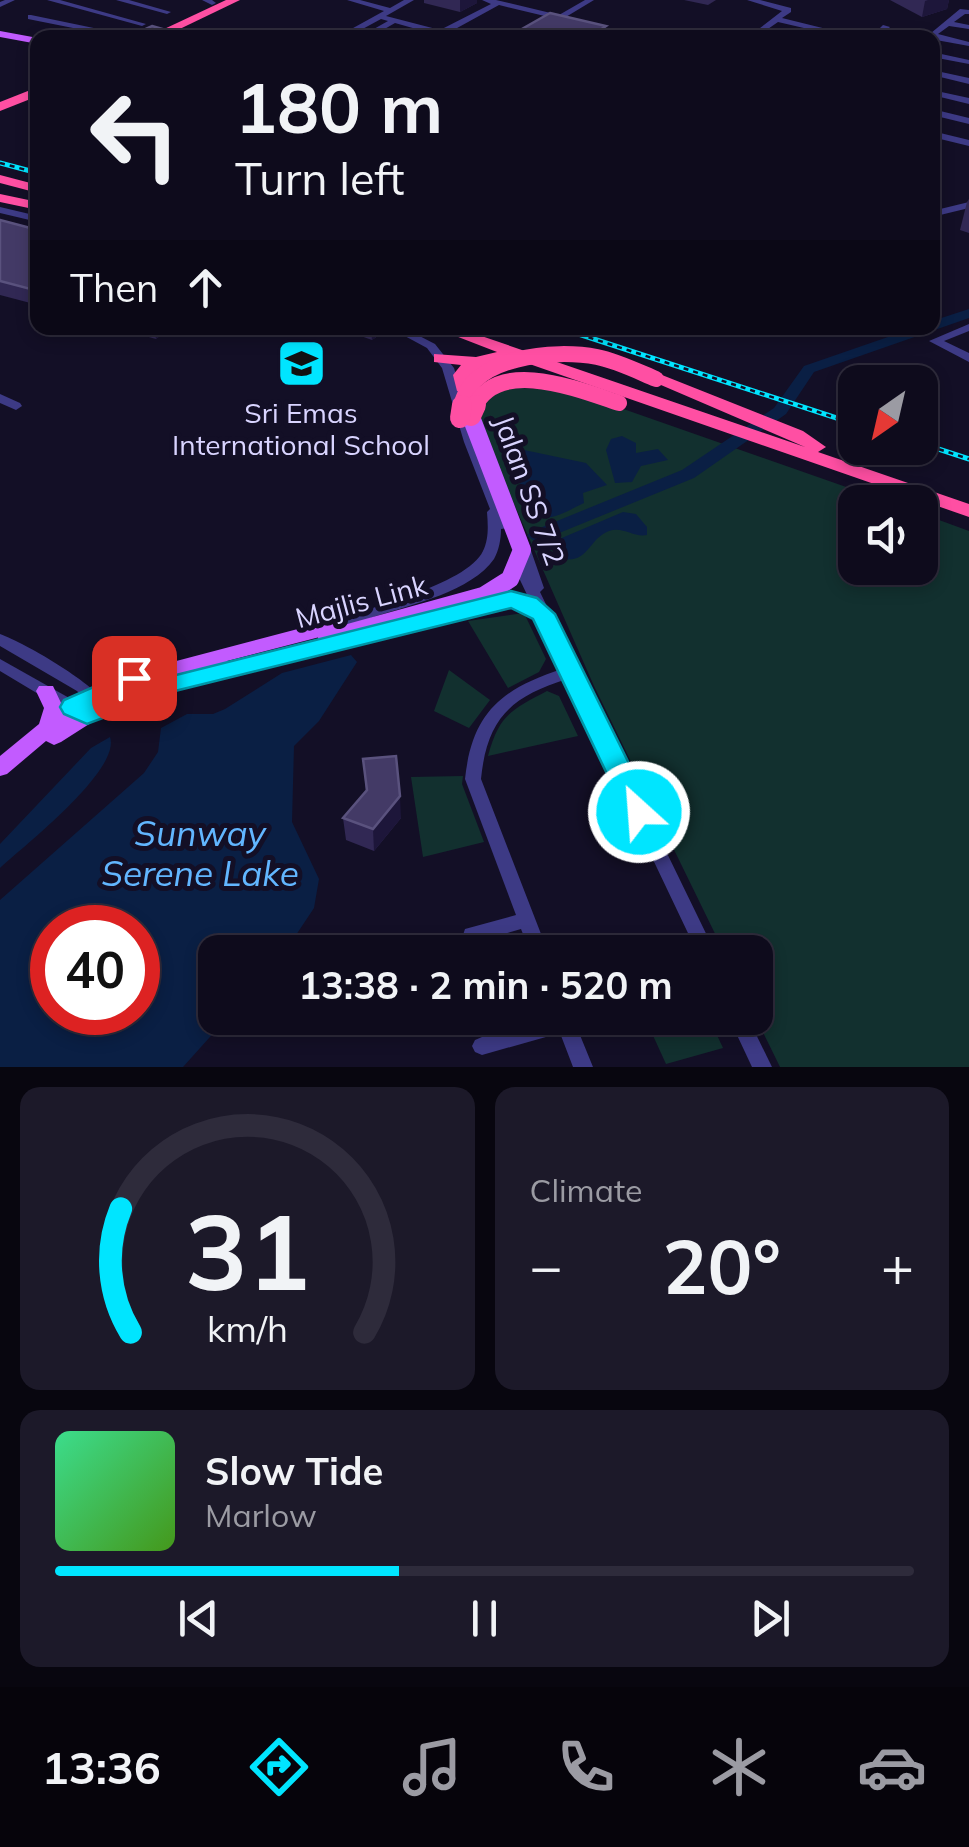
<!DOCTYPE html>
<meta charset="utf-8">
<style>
:root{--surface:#0e0b1c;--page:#1c1929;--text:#f1f3f6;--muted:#9b9ba3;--line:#2e2b3b;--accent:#00e5ff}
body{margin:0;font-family:Mulish,sans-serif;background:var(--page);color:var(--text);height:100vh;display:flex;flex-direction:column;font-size:38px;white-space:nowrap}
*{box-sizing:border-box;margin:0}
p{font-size:32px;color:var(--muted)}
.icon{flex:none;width:55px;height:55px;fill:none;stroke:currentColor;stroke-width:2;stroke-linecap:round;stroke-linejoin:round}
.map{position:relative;height:1067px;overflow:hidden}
.sheet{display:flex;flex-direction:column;gap:20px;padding:20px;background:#08060f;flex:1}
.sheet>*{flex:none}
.banner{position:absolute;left:30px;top:30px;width:910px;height:305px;border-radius:20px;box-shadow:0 5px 15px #0003,0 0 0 2px var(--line);background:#0e0b1c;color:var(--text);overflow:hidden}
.needle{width:65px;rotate:214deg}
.tools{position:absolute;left:838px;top:365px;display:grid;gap:20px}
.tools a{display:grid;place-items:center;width:100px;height:100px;border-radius:20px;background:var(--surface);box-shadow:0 5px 15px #0003,0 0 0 2px var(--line);font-size:50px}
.speed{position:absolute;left:30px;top:905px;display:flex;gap:20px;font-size:50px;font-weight:700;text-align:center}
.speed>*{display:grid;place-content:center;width:130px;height:130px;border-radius:50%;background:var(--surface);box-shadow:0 5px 15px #0003,0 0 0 2px var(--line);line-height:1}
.speed .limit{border:15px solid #d22;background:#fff;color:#111}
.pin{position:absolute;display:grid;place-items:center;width:85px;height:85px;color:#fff;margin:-42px;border-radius:20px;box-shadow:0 5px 15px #0006}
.me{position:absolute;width:110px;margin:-55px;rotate:334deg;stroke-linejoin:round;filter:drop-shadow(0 0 8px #0008)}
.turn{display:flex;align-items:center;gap:35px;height:210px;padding:0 40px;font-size:45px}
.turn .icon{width:130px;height:130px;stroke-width:2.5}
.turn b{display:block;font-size:70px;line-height:85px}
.then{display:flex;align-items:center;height:95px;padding:0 40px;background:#0003;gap:20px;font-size:38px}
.big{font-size:75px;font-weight:700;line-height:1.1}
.sheet .widget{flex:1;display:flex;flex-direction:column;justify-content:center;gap:15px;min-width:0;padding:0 35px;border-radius:20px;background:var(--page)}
.sheet .dial{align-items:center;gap:0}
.dial svg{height:260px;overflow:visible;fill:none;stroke:var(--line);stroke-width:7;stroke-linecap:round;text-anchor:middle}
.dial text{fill:var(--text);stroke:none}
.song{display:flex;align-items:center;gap:30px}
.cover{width:120px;height:120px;border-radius:15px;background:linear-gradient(135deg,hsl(150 70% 55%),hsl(100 70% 35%))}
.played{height:10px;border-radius:5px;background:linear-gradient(90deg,var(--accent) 40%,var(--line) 40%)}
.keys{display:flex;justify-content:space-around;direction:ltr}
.heat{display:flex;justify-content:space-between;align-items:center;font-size:55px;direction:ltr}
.sheet .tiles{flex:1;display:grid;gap:20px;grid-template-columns:1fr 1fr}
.widget:last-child{grid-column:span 2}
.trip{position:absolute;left:198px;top:935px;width:575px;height:100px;border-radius:20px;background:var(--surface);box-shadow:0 5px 15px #0003,0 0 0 2px var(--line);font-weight:700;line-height:100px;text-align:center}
.dock{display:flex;height:160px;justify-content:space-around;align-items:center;background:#06040b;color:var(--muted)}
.dock .icon{width:70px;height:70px}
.dock .current{color:var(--accent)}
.dock b{font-size:45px;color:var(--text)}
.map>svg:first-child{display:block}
.green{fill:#12302f}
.water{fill:#0a1f44;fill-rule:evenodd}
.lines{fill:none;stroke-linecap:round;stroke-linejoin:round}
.river{fill:#0a1f44;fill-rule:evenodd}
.minor{fill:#3d3a85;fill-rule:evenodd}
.major{fill:#c25bff;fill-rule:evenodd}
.highway{fill:#ff4fa3;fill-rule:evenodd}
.rail-casing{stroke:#00e5ff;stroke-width:5}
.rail{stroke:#130f26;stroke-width:2.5;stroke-dasharray:5;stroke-linecap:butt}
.major-bridge{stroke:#c25bff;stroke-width:18}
.highway-bridge-far1{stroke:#ff4fa3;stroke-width:16}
.highway-bridge{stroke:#ff4fa3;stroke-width:20}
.wall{fill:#312854}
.shaded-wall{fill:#1d163a}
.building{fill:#433a66;stroke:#5a527e;stroke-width:2.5}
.route{fill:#00e5ff;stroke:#0095a6;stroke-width:2.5}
.labels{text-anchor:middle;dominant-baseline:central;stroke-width:10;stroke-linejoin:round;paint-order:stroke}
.poi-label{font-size:28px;fill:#d9d4ff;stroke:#130f26}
.street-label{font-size:28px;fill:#d9d4ff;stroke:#130f26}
.near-water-label{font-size:35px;font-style:italic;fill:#62b6ff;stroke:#130f26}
</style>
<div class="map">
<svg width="969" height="1067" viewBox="0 0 969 1067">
<rect width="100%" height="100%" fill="#130f26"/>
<g class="green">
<polygon points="505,387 572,391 889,502 855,502 855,568 920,568 920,513 969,531 969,1067 780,1067 755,1016 755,952 724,952 594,686 482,431 480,406"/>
<polygon points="524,613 546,659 539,672 508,688 468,621"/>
<polygon points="449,670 490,700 469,728 434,711"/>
<path d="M547 691 559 696 578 736 488 756C499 715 511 710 547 691Z"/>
<polygon points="463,776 462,784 484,842 423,857 411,777"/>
<polygon points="645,1018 709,1018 723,1048 666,1064"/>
</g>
<g class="water">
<path d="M507 432 524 450 586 463 607 485 583 493 584 503C564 512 551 524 526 514V494L518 480 522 460 503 433Z"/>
<polygon points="622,436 636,443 636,453 658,449 668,460 641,466 632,482 615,483 606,450 611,439"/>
<path d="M623 512 636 514 647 527V535C634 538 623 526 609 531 587 539 589 568 555 557L553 547 557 540Z"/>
<path d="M351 655 357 662 319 721 294 746 292 822 319 879 314 908 290 944 279 952H215V1018H227L183 1067H0V900L144 773 158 752 161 728 187 714H213L225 709 282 673ZM52 928H138V1012H52Z"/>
<path d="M110 737C121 770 25 845 0 868V844L91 748Z"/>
</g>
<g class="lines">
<polygon class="river" points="969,309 969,318 814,372 786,414 694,478 542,540 536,542 527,536 530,532 682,470 774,408 804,366 914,328 932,328 932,321"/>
<g class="minor">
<polygon points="5,0 15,0 0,7 0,2"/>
<polygon points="47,0 60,0 146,24 142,26"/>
<polygon points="116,0 129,0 171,12 167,14"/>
<polygon points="202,0 212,0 216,3 212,5"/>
<polygon points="347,0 360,0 390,8 404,0 414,0 386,16 440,30 491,4 482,0 496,0 559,15 585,0 594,0 531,38 520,38 553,18 499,5 448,33 463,38 448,38 395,23 369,38 358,38 388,21 381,19 346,38 335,38 384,11"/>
<polygon points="747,0 760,0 791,8 791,12 782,18 863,38 847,38 778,22 765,31 788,38 760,35 757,38 747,38 782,11"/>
<polygon points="960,9 969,10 969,14 965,14 954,22 969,25 969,29 949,26 938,34 969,42 969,46 925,38"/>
<polygon points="31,15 113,32 117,34 113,36 28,19 28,15"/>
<polygon points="883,25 890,27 879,38 870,38"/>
<polygon points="661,36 680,38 657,38"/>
<polygon points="932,52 969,60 969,64 932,57"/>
<polygon points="932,70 969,78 969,84 932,75"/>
<polygon points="932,90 969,98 969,104 932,95"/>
<polygon points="932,109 969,118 969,124 932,115"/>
<polygon points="932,131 969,140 969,146 932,137"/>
<polygon points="969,202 969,208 932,217 932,211"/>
<polygon points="0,207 38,216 38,222 0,213"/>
<polygon points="969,324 969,331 944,341 969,353 969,362 929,341"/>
<path d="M390 328H404L435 344 454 368 476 442 510 525 508 528 501 529C501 539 499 550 494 559 472 591 411 605 376 616 361 621 347 627 332 632L327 631 325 627 327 623C363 609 467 585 483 551 489 539 488 525 487 512L490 509 464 442 442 368 427 348Z"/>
<polygon points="0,394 20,403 22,406 16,410 0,403"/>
<path d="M521 538 528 542 544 588 540 592 715 952H697L567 679C510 697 487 719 481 779L548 952H530L521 929 472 943 465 941 463 935 465 929 516 915 465 779C472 713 501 689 562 669L537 617 510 605 463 615 456 610 463 605 511 595 531 603 510 559 512 556 518 555 514 542Z"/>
<path d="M0 634C27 644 90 681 107 704L105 708H93L77 691 0 646Z"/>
<polygon points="341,637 346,638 349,642 346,646 216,680 211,678 208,674 211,670 216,668"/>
<polygon points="0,659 87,708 89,712 87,716 75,716 0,671"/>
<polygon points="554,1018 573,1018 593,1067 573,1067 560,1033 482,1055 475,1052 472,1046 475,1040 482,1037"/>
<polygon points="729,1018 748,1018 772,1067 752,1067"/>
</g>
<g class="major">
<polygon points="0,31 38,38 38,44 0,37"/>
<path d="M332 620 339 622 341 627 339 632 227 661 233 667 230 672 108 712 61 742 54 745 46 741 7 774 0 776V756L39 724 44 708 36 691 39 686H53L62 705 108 679ZM179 674 106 698 121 690Z"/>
</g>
<g class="highway">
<polygon points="226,0 240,0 161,38 145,38"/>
<polygon points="38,87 38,96 0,111 0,102"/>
<polygon points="0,175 38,185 38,193 0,183"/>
<polygon points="0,194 38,202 38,210 0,202"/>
<polygon points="435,328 458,328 805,447 647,379 650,375 662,375 803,431 826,447 818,452 969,504 969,517 518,360 485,365 471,376 469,391 457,391 453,375 461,365 434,362 434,354 476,357 497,352"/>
</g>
<defs>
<g id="rail">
<polyline points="0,163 38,173"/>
<polyline points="560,328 855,424"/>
<polyline points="920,443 969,459"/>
</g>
</defs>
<use href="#rail" class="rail-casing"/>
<use href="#rail" class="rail"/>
<polyline class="major-bridge" points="327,639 483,596 510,579 522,550 471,417"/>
<g class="highway-bridge-far1">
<path d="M461 408C469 355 556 349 597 357 617 361 637 371 656 379"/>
<path d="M474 408C497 356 580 390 619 403"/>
</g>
<g class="highway-bridge">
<polyline points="471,416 476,405"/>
<polyline points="460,418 462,405"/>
</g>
</g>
<g class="wall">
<polygon points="424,0 477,0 477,3 460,12 424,3"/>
<polygon points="684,0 716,0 708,5"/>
<polygon points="890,0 949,0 947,9 922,17"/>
<polygon points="141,31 194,38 142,38"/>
<polygon points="969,199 969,233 960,230 967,202"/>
<polygon points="0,220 38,230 38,305 0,295"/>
<polygon points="116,328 170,328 156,339"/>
<polygon points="357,328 385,328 385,331 372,340 358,335"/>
<polygon points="363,759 401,818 374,851 346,840 343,818 366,792"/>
</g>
<g class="shaded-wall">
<polygon points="460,0 477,0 477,3 460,12"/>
<polygon points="928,0 949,0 947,9 922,17 925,1"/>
<polygon points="606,26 606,38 588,38"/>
<polygon points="154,328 170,328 156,339"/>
<polygon points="371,328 385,328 385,331 372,340"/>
<polygon points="400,796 401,818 374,851 373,829"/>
</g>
<g class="building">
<polygon points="550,13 606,26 588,38 506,38"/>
<polygon points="152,26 194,38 164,38 141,31"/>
<polygon points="0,220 38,230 38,291 0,281"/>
<polygon points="396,756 400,796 373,829 343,818 367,790 363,759"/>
</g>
<polygon class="route" points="511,591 537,598 555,614 653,812 649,820 639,823 629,820 533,619 511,608 175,691 87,724 64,714 60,707 64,700 134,669 143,671 147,678 144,683"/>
<defs>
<symbol id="school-square" viewBox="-11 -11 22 22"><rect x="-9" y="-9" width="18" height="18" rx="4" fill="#00e5ff" stroke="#130f26"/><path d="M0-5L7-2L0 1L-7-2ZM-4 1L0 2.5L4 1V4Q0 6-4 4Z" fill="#111"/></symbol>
</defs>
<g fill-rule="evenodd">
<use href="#school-square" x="274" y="336" width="55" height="55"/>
</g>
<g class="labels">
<g class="poi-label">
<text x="301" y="412">Sri Emas<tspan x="301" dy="32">International School</tspan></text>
</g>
<g class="street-label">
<text transform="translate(530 490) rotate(70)">Jalan SS 7/2</text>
<text transform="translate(361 601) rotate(-15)">Majlis Link</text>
</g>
<g class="near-water-label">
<text x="200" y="833">Sunway<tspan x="200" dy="40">Serene Lake</tspan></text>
</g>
</g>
</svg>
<div class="tools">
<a><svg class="needle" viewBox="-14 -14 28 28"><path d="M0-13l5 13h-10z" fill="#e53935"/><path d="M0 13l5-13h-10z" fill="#9b9ba3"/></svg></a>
<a><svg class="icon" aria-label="sound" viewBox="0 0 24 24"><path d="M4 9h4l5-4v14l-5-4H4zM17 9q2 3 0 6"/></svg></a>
</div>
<div class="speed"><div class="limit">40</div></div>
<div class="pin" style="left:134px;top:678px;background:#d93025"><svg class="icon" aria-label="arrive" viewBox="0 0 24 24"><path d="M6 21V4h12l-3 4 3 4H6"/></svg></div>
<svg class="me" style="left:639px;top:812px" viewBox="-20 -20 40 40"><circle r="17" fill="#00e5ff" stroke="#fff" stroke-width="3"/><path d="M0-11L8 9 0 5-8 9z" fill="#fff"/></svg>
<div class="trip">13:38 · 2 min · 520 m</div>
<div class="banner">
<div class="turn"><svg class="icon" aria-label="left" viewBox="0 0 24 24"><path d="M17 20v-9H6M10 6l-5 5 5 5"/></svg><div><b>180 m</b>Turn left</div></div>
<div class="then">Then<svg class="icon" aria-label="ahead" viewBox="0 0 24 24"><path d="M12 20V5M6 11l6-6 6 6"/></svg></div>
</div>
</div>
<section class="sheet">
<div class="tiles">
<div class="widget dial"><svg viewBox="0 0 100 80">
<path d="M14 69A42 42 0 1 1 86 69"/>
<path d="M14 69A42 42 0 0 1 11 31" stroke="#00e5ff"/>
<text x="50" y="56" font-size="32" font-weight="700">31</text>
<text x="50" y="72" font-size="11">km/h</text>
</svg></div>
<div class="widget"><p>Climate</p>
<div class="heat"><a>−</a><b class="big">20°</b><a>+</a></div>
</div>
<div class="widget">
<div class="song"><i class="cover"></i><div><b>Slow Tide</b><p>Marlow</p></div></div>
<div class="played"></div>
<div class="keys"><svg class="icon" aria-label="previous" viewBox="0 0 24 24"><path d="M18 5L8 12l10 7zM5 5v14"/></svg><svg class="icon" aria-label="pause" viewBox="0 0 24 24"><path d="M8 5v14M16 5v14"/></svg><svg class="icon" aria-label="next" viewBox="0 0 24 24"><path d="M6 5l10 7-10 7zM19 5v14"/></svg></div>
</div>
</div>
</section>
<nav class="dock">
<b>13:36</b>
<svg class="icon current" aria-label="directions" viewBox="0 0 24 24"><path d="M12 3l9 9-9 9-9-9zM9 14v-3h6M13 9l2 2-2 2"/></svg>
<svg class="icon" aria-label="music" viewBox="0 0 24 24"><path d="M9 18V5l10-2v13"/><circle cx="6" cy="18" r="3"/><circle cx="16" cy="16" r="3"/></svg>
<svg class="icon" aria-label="phone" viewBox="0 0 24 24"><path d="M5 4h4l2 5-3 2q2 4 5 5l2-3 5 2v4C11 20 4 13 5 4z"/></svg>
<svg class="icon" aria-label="climate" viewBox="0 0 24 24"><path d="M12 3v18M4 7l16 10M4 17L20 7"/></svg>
<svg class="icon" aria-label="car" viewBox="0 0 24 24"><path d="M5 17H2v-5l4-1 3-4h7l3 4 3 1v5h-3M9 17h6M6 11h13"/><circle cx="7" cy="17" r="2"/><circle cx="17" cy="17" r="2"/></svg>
</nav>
